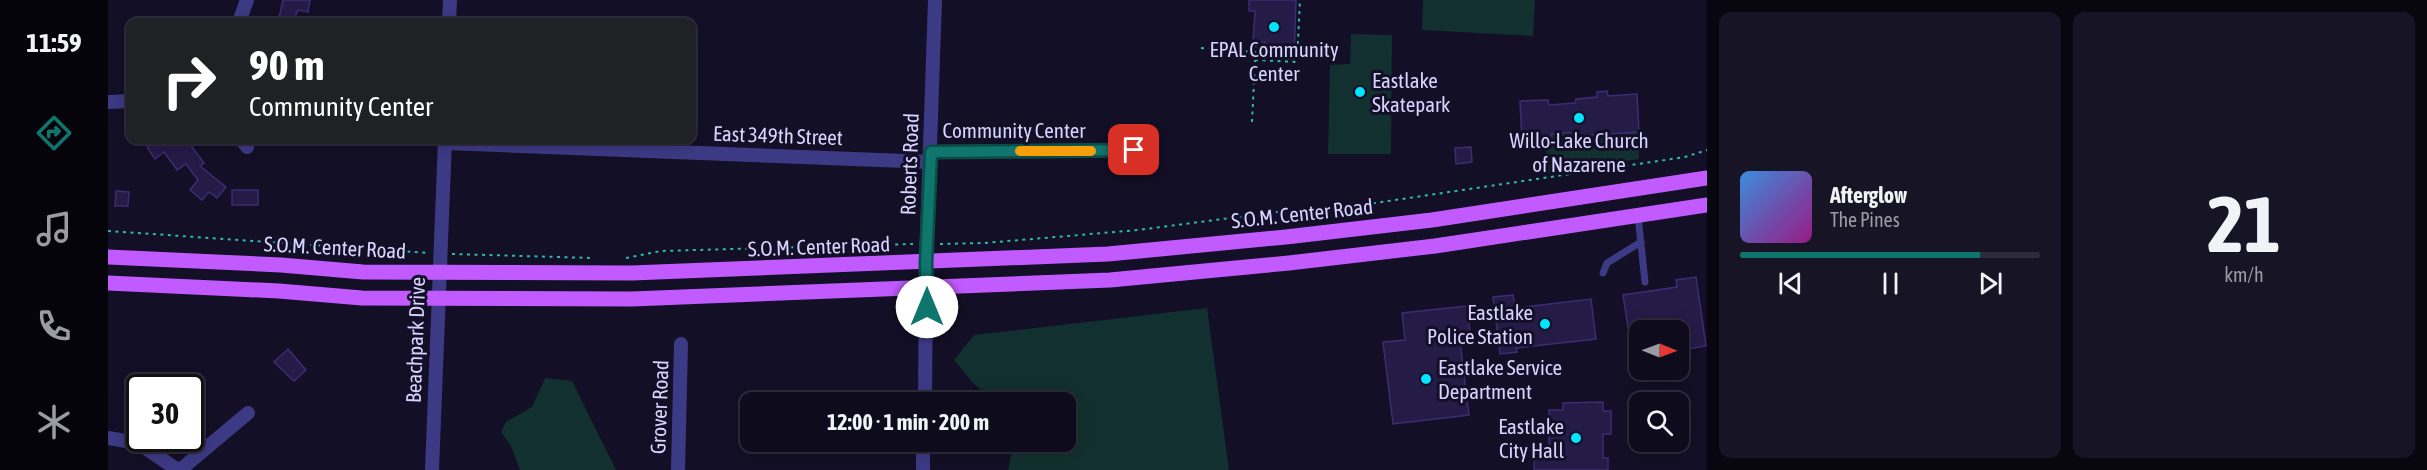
<!DOCTYPE html>
<meta charset="utf-8">
<style>
:root{--surface:#0e0b1c;--page:#171425;--text:#f1f3f6;--muted:#9b9ba3;--line:#2e2b3b;--accent:#0f766e}
body{margin:0;font-family:"Asap Condensed",sans-serif;background:var(--page);color:var(--text);height:100vh;display:flex;flex-direction:column;font-size:22px;white-space:nowrap}
*{box-sizing:border-box;margin:0}
p{font-size:20px;color:var(--muted)}
.icon{flex:none;width:33px;height:33px;fill:none;stroke:currentColor;stroke-width:2;stroke-linecap:round;stroke-linejoin:round}
.map{position:relative;flex:1;overflow:hidden}
.side{display:flex;flex-direction:column;gap:12px;padding:12px;background:#08060f;width:720px}
.side>*{flex:none}
.top-card{position:absolute;left:18px;top:18px;width:570px;height:126px;border-radius:12px;box-shadow:0 3px 15px #0003,0 0 0 2px var(--line);background:#202124;color:#fff;overflow:hidden}
.needle{width:39px;rotate:91deg}
.tools{position:absolute;left:1521px;top:320px;display:grid;gap:12px}
.tools a{display:grid;place-items:center;width:60px;height:60px;border-radius:12px;background:var(--surface);box-shadow:0 3px 15px #0003,0 0 0 2px var(--line);font-size:30px}
.speed{position:absolute;left:18px;top:374px;display:flex;gap:12px;font-size:30px;font-weight:700;text-align:center}
.speed>*{display:grid;place-content:center;width:78px;height:78px;border-radius:50%;background:var(--surface);box-shadow:0 3px 15px #0003,0 0 0 2px var(--line);line-height:1}
.speed .limit{border:3px solid #111;border-radius:9px;background:#fff;color:#111}
.pin{position:absolute;display:grid;place-items:center;width:51px;height:51px;color:#fff;margin:-26px;border-radius:12px;box-shadow:0 3px 9px #0006}
.me{position:absolute;width:66px;margin:-33px;rotate:0deg;stroke-linejoin:round;filter:drop-shadow(0 0 4px #0008)}
.turn{display:flex;align-items:center;gap:21px;height:126px;padding:0 24px;font-size:27px}
.turn .icon{width:78px;height:78px;stroke-width:2.5}
.turn b{display:block;font-size:42px;line-height:51px}
.side .card{flex:1;display:flex;flex-direction:column;justify-content:center;gap:9px;min-width:0;padding:0 21px;border-radius:12px;background:var(--page)}
.side .dial{align-items:center;gap:0}
.dial b{font-size:78px;line-height:1}
.song{display:flex;align-items:center;gap:18px}
.cover{width:72px;height:72px;border-radius:9px;background:linear-gradient(135deg,hsl(210 70% 55%),hsl(310 70% 35%))}
.played{height:6px;border-radius:3px;background:linear-gradient(90deg,var(--accent) 80%,var(--line) 80%)}
.keys{display:flex;justify-content:space-around;direction:ltr}
.side .tiles{flex:1;display:grid;gap:12px;grid-template-columns:repeat(2,1fr)}
.trip{position:absolute;left:632px;top:392px;width:336px;height:60px;border-radius:12px;background:var(--surface);box-shadow:0 3px 15px #0003,0 0 0 2px var(--line);font-weight:700;line-height:60px;text-align:center}
main{display:flex;flex:1;min-height:0}
.menu{display:flex;flex-direction:column;width:108px;justify-content:space-around;align-items:center;background:#06040b;color:var(--muted)}
.menu .icon{width:42px;height:42px}
.menu .on{color:var(--accent)}
.menu b{font-size:27px;color:var(--text)}
.map>svg:first-child{display:block}
.green{fill:#12302f}
.building{fill:#241b47;stroke:#3b2d73;stroke-width:1.5}
.lines{fill:none;stroke-linecap:round;stroke-linejoin:round}
.path{stroke:#2fb8b0;stroke-width:2;stroke-dasharray:3 4.5;stroke-linecap:butt}
.lane{stroke:#3d3a85;stroke-width:7}
.street{stroke:#3d3a85;stroke-width:14}
.primary{stroke:#c25bff;stroke-width:15}
.route-casing{stroke:#0a4d48;stroke-width:15}
.route{stroke:#0f766e;stroke-width:10}
.slow{stroke:#f59e0b;stroke-width:10}
.poi-dot{fill:#00e5ff;stroke:#130f26;stroke-width:2}
.labels{text-anchor:middle;dominant-baseline:central;stroke-width:6;stroke-linejoin:round;paint-order:stroke}
.poi-label{font-size:21px;fill:#d9d4ff;stroke:#130f26}
.street-label{font-size:21px;fill:#d9d4ff;stroke:#130f26}
</style>
<main>
<nav class="menu">
<b>11:59</b>
<svg class="icon on" aria-label="directions" viewBox="0 0 24 24"><path d="M12 3l9 9-9 9-9-9zM9 14v-3h6M13 9l2 2-2 2"/></svg>
<svg class="icon" aria-label="music" viewBox="0 0 24 24"><path d="M9 18V5l10-2v13"/><circle cx="6" cy="18" r="3"/><circle cx="16" cy="16" r="3"/></svg>
<svg class="icon" aria-label="phone" viewBox="0 0 24 24"><path d="M5 4h4l2 5-3 2q2 4 5 5l2-3 5 2v4C11 20 4 13 5 4z"/></svg>
<svg class="icon" aria-label="climate" viewBox="0 0 24 24"><path d="M12 3v18M4 7l16 10M4 17L20 7"/></svg>
</nav>
<div class="map">
<svg width="1599" height="470" viewBox="0 0 1599 470">
<rect width="100%" height="100%" fill="#130f26"/>
<g class="green">
<polygon points="1315,0 1427,0 1425,36 1314,30"/>
<polygon points="1243,34 1284,35 1283,154 1220,154 1222,65 1242,64"/>
<polygon points="1469,132 1470,136 1531,132 1531,159 1440,173 1437,139 1443,138 1443,134"/>
<polygon points="1099,308 1121,470 900,470 906,441 957,441 957,402 890,402 867,385 846,360 866,335"/>
<polygon points="437,378 464,381 508,470 412,470 403,446 393,432 398,422 424,407"/>
</g>
<g class="building">
<polygon points="175,0 202,0 200,12 190,10 185,22 170,22"/>
<polygon points="1141,0 1188,0 1186,59 1156,57 1157,42 1145,42 1147,11 1141,11"/>
<polygon points="1499,91 1500,96 1529,94 1531,132 1470,136 1469,132 1443,134 1443,139 1414,141 1412,101 1440,100 1441,105 1467,103 1468,99 1489,97 1489,92"/>
<polygon points="50,140 79,140 96,163 92,166 118,187 109,198 101,192 94,200 82,190 90,180 78,164 69,170 56,152 47,159 39,147"/>
<polygon points="1363,147 1364,162 1348,164 1347,148"/>
<rect x="124" y="190" width="26" height="15"/>
<polygon points="8,191 21,192 20,206 7,206"/>
<polygon points="1588,277 1598,346 1580,349 1578,342 1570,343 1570,330 1532,330 1532,366 1526,366 1515,295 1569,287 1568,280"/>
<polygon points="1405,295 1407,308 1483,299 1488,339 1408,348 1409,352 1392,354 1385,297"/>
<polygon points="1359,306 1362,332 1351,333 1361,415 1285,424 1275,342 1297,340 1294,313"/>
<polygon points="180,349 198,370 186,381 166,362"/>
<polygon points="1495,402 1495,411 1503,411 1503,434 1495,434 1495,458 1500,458 1500,470 1426,470 1426,456 1441,455 1441,410 1455,410 1455,403"/>
</g>
<g class="lines">
<g class="path">
<polyline points="1093,48 1148,52"/>
<polyline points="1147,60 1189,62 1192,0"/>
<polyline points="1144,122 1148,42"/>
<polyline points="0,231 320,253"/>
<polyline points="832,244 877,243 1030,230 1161,213 1267,203 1577,157 1599,150"/>
<polyline points="344,254 485,258"/>
<polyline points="518,258 553,251 805,244"/>
</g>
<g class="lane">
<polyline points="1530,216 1537,282"/>
<polyline points="1495,273 1499,263 1533,242"/>
</g>
<g class="street">
<polyline points="131,22 139,0"/>
<polyline points="341,22 342,0"/>
<polyline points="0,102 22,101"/>
<polyline points="134,140 139,147"/>
<polyline points="337,143 823,162"/>
<polyline points="823,152 1025,150"/>
<polyline points="817,402 818,263 827,0"/>
<polyline points="0,438 30,443 70,470"/>
<polyline points="72,470 140,413"/>
<polyline points="324,470 337,140"/>
<polyline points="570,470 573,344"/>
<polyline points="815,470 815,441"/>
</g>
<g class="primary">
<polyline points="0,257 173,265 255,272 524,273 1000,254 1178,237 1324,220 1599,178"/>
<polyline points="0,283 171,291 254,298 524,299 1002,280 1181,263 1327,246 1599,205"/>
</g>
</g>
<g class="lines">
<defs>
<polyline id="route" points="819,307 818,263 823,152 1026,150"/>
</defs>
<use href="#route" class="route-casing"/>
<use href="#route" class="route"/>
<polyline class="slow" points="912,151 983,151"/>
</g>
<g class="poi-dot">
<circle cx="1166" cy="27" r="6"/>
<circle cx="1252" cy="92" r="6"/>
<circle cx="1471" cy="118" r="6"/>
<circle cx="1437" cy="324" r="6"/>
<circle cx="1318" cy="379" r="6"/>
<circle cx="1468" cy="438" r="6"/>
</g>
<g class="labels">
<g class="poi-label">
<text x="1166" y="49">EPAL Community<tspan x="1166" dy="24">Center</tspan></text>
<text x="1264" y="80" text-anchor="start">Eastlake<tspan x="1264" dy="24">Skatepark</tspan></text>
<text x="1471" y="140">Willo-Lake Church<tspan x="1471" dy="24">of Nazarene</tspan></text>
<text x="1425" y="312" text-anchor="end">Eastlake<tspan x="1425" dy="24">Police Station</tspan></text>
<text x="1330" y="367" text-anchor="start">Eastlake Service<tspan x="1330" dy="24">Department</tspan></text>
<text x="1456" y="426" text-anchor="end">Eastlake<tspan x="1456" dy="24">City Hall</tspan></text>
</g>
<g class="street-label">
<text x="906" y="130">Community Center</text>
<text transform="translate(670 135) rotate(2)">East 349th Street</text>
<text transform="translate(801 164) rotate(-88)">Roberts Road</text>
<text transform="translate(1194 213) rotate(-6)">S.O.M. Center Road</text>
<text transform="translate(711 246) rotate(-2)">S.O.M. Center Road</text>
<text transform="translate(227 247) rotate(3)">S.O.M. Center Road</text>
<text transform="translate(307 340) rotate(-88)">Beachpark Drive</text>
<text transform="translate(551 407) rotate(-88)">Grover Road</text>
</g>
</g>
</svg>
<div class="tools">
<a><svg class="needle" viewBox="-14 -14 28 28"><path d="M0-13l5 13h-10z" fill="#e53935"/><path d="M0 13l5-13h-10z" fill="#9b9ba3"/></svg></a>
<a><svg class="icon" aria-label="search" viewBox="0 0 24 24"><circle cx="10" cy="10" r="6"/><path d="M15 15l6 6"/></svg></a>
</div>
<div class="speed"><div class="limit">30</div></div>
<div class="pin" style="left:1026px;top:150px;background:#d93025"><svg class="icon" aria-label="arrive" viewBox="0 0 24 24"><path d="M6 21V4h12l-3 4 3 4H6"/></svg></div>
<svg class="me" style="left:819px;top:307px" viewBox="-20 -20 40 40"><circle r="19" fill="#fff"/><path d="M0-13L10 11 0 6-10 11z" fill="#0f766e"/></svg>
<div class="trip">12:00 · 1 min · 200 m</div>
<div class="top-card">
<div class="turn"><svg class="icon" aria-label="right" viewBox="0 0 24 24"><path d="M7 20v-9h11M14 6l5 5-5 5"/></svg><div><b>90 m</b>Community Center</div></div>
</div>
</div>
<section class="side">
<div class="tiles">
<div class="card">
<div class="song"><i class="cover"></i><div><b>Afterglow</b><p>The Pines</p></div></div>
<div class="played"></div>
<div class="keys"><svg class="icon" aria-label="previous" viewBox="0 0 24 24"><path d="M18 5L8 12l10 7zM5 5v14"/></svg><svg class="icon" aria-label="pause" viewBox="0 0 24 24"><path d="M8 5v14M16 5v14"/></svg><svg class="icon" aria-label="next" viewBox="0 0 24 24"><path d="M6 5l10 7-10 7zM19 5v14"/></svg></div>
</div>
<div class="card dial"><b>21</b><p>km/h</p></div>
</div>
</section>
</main>
